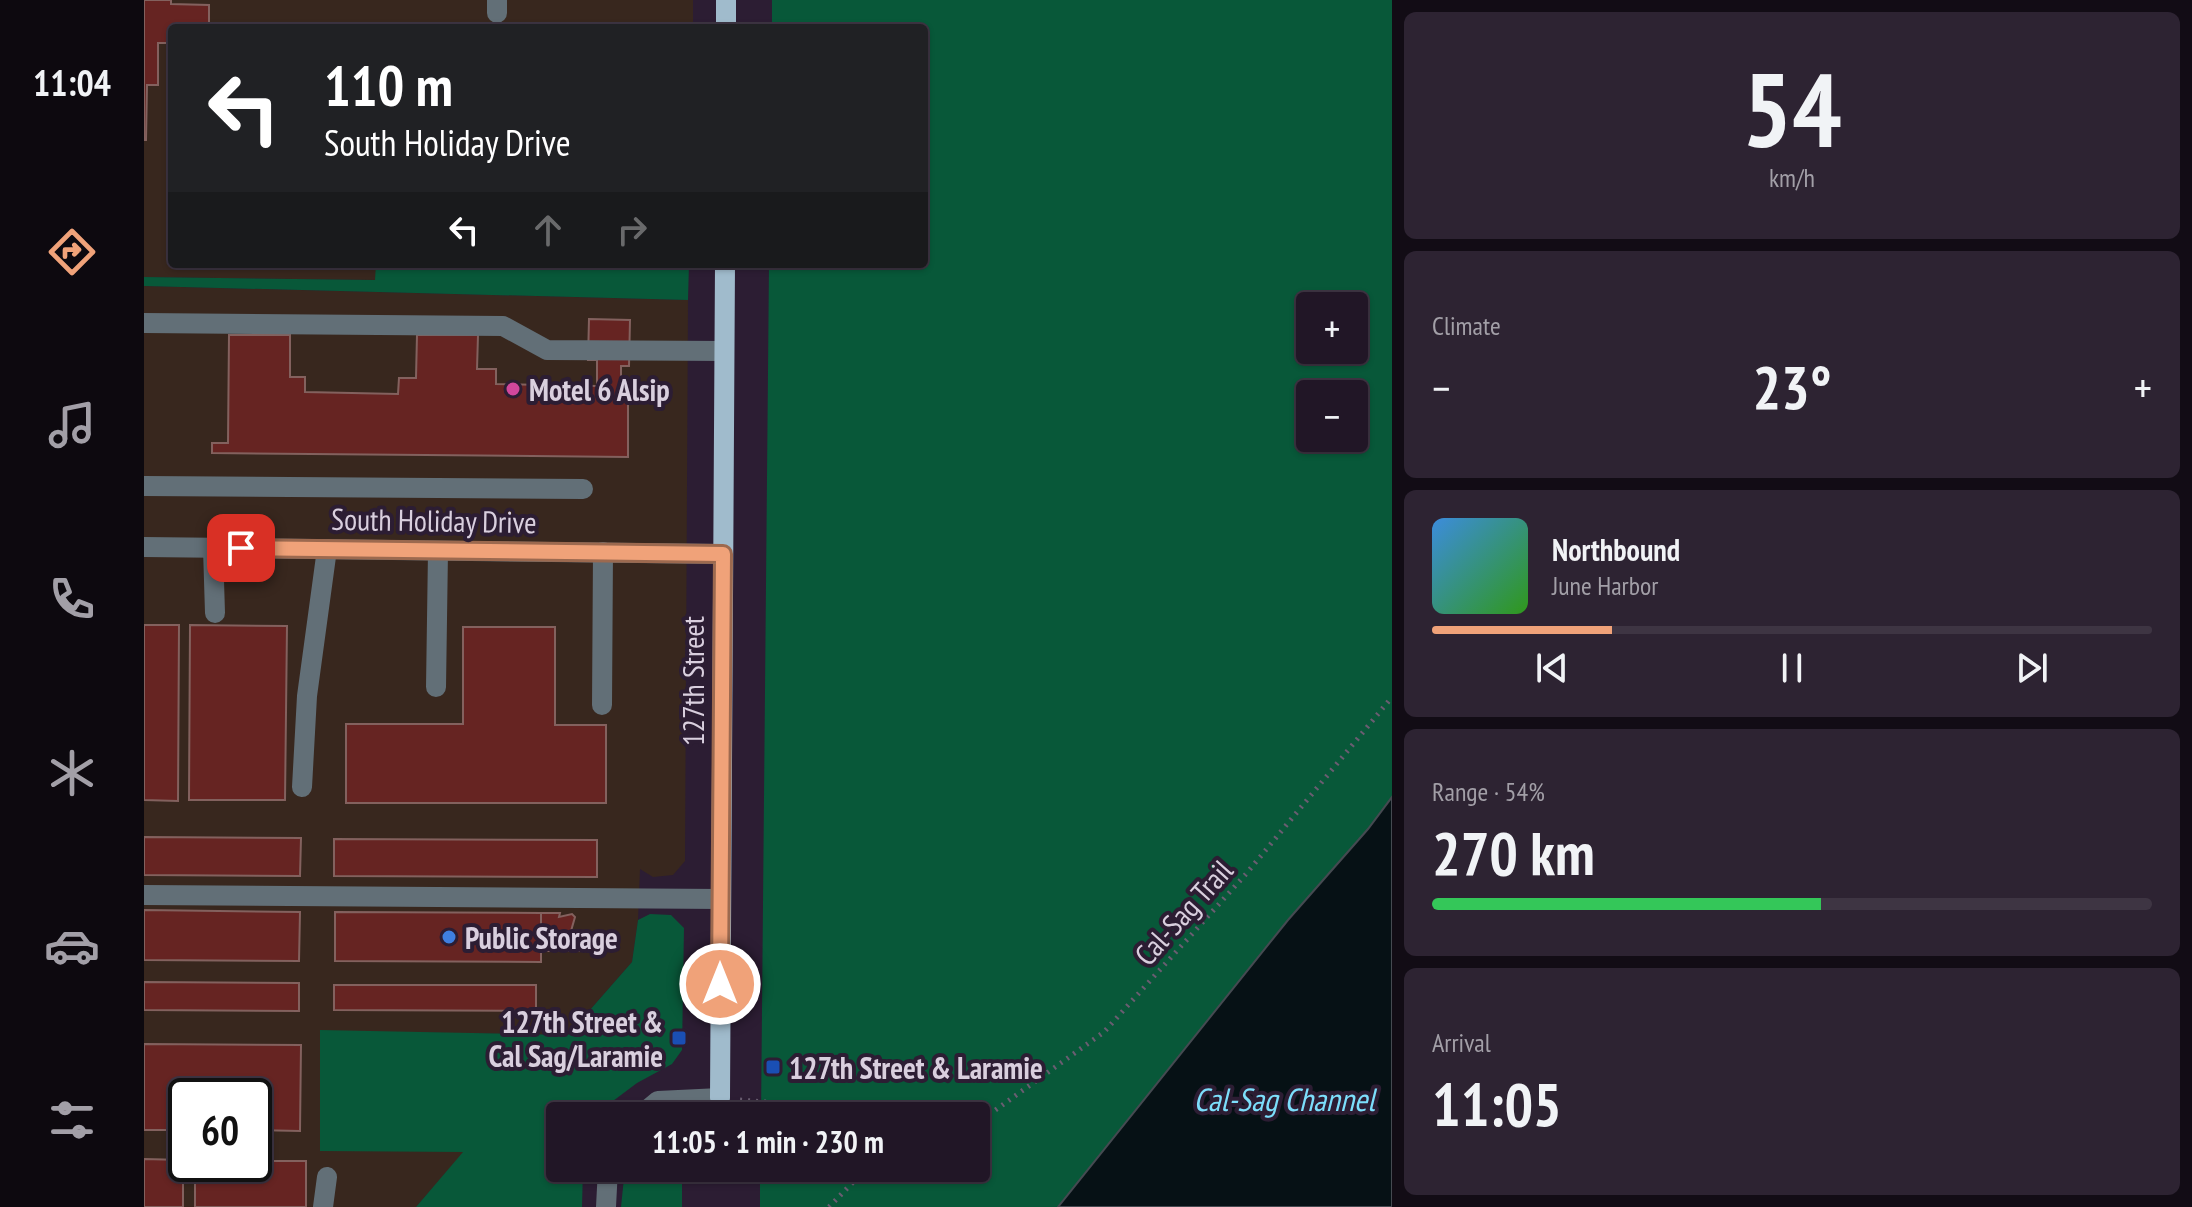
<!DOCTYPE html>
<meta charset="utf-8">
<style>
:root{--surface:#211626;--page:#2d2332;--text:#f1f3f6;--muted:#a29fa7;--line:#3e3543;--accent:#f0a279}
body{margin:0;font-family:"PT Sans Narrow",sans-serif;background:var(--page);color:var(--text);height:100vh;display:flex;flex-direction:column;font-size:30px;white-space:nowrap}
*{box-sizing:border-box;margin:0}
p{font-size:26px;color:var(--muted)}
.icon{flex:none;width:44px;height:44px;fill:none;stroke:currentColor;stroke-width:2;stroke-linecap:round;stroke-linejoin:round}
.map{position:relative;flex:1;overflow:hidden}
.sheet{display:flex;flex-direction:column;gap:12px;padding:12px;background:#120c15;width:800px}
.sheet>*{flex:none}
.top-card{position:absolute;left:24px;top:24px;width:760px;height:244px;border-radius:8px;box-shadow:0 2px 6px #0004,0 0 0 2px var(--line);background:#202124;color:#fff;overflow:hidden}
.controls{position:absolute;left:1152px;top:292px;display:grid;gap:16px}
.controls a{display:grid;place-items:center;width:72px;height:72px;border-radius:8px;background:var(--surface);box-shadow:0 2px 6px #0004,0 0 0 2px var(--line);font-size:40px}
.speed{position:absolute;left:24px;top:1078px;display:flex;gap:16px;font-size:40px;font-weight:700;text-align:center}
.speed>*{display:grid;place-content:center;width:104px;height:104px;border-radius:50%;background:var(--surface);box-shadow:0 2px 6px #0004,0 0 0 2px var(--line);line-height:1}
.speed .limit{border:4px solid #111;border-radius:12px;background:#fff;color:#111}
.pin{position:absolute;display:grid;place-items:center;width:68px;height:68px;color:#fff;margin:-34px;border-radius:16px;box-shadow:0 4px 12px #0006}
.me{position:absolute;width:88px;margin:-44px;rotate:0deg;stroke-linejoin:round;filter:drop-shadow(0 0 6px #0008)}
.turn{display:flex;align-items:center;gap:28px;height:168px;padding:0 24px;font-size:36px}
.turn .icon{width:104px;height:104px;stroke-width:2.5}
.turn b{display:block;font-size:56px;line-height:68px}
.lanes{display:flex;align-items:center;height:76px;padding:0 24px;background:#0003;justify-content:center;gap:40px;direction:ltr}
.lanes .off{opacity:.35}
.big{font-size:60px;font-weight:600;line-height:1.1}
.sheet .card{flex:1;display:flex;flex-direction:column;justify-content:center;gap:12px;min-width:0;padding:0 28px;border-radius:12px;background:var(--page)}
.sheet .dial{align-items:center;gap:0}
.dial b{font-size:104px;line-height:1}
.song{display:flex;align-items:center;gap:24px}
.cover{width:96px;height:96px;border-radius:12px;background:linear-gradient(135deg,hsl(210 70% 55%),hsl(110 70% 35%))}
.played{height:8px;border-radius:4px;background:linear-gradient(90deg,var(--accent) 25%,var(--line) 25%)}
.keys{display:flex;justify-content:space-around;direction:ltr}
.heat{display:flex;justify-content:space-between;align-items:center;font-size:44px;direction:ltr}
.charge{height:12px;border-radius:6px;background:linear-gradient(90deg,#34c759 54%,var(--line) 0)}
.trip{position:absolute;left:402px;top:1102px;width:444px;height:80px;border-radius:8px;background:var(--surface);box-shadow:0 2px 6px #0004,0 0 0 2px var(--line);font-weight:600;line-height:80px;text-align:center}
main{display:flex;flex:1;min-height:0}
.dock{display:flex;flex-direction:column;width:144px;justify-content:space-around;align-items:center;background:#0d090f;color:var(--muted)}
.dock .icon{width:56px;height:56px}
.dock .on{color:var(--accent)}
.dock b{font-size:36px;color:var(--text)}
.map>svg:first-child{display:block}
.commercial{fill:#38271e;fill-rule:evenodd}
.green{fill:#085839;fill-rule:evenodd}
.water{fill:#061115;stroke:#454a51;stroke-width:2}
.building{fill:#662422;stroke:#83615e;stroke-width:2}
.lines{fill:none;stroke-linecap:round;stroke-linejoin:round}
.path{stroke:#6a5d71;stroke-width:5;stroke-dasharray:2 6;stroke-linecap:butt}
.minor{stroke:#626f77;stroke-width:20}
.major{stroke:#a0bbcc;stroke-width:20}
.route-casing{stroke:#9c694f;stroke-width:20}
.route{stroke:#f0a279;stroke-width:14}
.hotel-dot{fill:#d1479c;stroke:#2c1d33;stroke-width:3}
.shop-dot{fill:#3f7fe0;stroke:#2c1d33;stroke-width:3}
.transit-dot{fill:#1a4fb4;stroke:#2c1d33;stroke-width:3}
.labels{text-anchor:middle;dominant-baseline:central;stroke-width:8;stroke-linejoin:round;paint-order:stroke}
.poi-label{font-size:30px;font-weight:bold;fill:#d9cfde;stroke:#2c1d33;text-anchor:start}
.street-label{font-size:30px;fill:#d9cfde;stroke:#2c1d33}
.water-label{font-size:32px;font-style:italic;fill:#7cdefb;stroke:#2c1d33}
</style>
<main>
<nav class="dock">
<b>11:04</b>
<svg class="icon on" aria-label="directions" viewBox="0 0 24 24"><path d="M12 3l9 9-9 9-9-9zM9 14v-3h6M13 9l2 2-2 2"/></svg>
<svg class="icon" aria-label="music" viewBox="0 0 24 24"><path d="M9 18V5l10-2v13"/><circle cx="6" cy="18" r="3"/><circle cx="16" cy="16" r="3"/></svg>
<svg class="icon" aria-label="phone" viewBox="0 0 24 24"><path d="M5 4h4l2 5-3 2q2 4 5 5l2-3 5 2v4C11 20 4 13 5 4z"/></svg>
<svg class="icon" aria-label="climate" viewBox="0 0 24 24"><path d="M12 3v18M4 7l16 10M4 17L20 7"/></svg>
<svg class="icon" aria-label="car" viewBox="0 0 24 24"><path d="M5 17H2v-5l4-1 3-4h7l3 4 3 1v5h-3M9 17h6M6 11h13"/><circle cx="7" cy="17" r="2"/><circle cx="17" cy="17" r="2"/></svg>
<svg class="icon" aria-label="filters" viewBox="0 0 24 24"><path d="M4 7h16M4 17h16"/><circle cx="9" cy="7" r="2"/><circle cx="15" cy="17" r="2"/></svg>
</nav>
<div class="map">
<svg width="1248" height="1207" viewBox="0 0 1248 1207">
<rect width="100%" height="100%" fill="#2c1d33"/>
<g class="commercial">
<polygon points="0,0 549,0 549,28 28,28 28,264 232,264 232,280 0,277"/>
<path d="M0 286 544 300 541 861 529 875 509 877 496 869 494 920 488 962 424 1035 176 1031 320 1152 272 1207H0ZM42 1096H110V1164H42Z"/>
</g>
<g class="green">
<path d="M628 0H1248V797L1224 829 1144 920 914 1207H616V1168H832V1116H617L625 264H780V28H628ZM1166 306H1210V350H1166ZM1166 394H1210V438H1166Z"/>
<polygon points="232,264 545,264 544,300 0,286 0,277 231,280"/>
<polygon points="506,914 527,915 540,928 538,1050 528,1064 493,1083 457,1110 454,1116 416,1116 416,1168 439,1168 438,1207 272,1207 319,1152 176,1151 176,1030 424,1035 488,962 494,920"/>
<polygon points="481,1168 538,1168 538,1207 477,1207"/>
</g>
<polygon class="water" points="1248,797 1248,1207 914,1207 1144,920 1224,829"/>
<g class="building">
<polygon points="0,0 27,0 27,4 65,5 65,28 28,28 28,43 14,43 14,85 3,85 2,140 0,140"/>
<polygon points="445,319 486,320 485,366 477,366 477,383 484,383 484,457 68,453 68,443 84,443 85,335 146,335 146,377 161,377 161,392 254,394 255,378 272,378 273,335 334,335 333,369 352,369 352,384 453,386 453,360 444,360"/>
<polygon points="0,625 35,625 34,801 0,800"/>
<polygon points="46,625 143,626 141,800 45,800"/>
<polygon points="319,627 411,627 411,725 462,725 462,803 202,803 202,724 319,724"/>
<polygon points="0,837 157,838 156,876 0,875"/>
<polygon points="190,839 453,840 453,877 190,876"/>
<polygon points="0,910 156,912 155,961 0,960"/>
<polygon points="191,912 397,913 397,962 191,961"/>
<polygon points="397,913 416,913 415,917 428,914 431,917 427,931 435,932 435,951 397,951"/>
<polygon points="0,982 155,983 155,1011 0,1010"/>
<polygon points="190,985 392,985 392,1011 190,1010"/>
<polygon points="0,1044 157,1045 156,1131 110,1130 110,1096 42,1096 42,1130 0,1130"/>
<polygon points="0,1159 39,1160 39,1207 0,1207"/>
<polygon points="110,1161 162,1161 162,1207 51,1207 51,1164 110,1164"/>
</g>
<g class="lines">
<g class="path">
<polyline points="596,1100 670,1106 697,1116"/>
<polyline points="832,1124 960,1032 1102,874 1248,697"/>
<polyline points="685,1207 717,1174 730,1168"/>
</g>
<g class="minor">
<polyline points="353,13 353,0"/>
<polyline points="0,323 359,326 403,350 580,351"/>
<polyline points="0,486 439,489"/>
<polyline points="0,547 579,554"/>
<polyline points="69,548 71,613"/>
<polyline points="292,687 294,551"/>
<polyline points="458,705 459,552"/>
<polyline points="158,787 163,696 183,549"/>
<polyline points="0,895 577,899"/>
<polyline points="496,1116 514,1101 576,1098"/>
<polyline points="179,1207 183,1177"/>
<polyline points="462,1207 464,1168"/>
</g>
<g class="major">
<polyline points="582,0 582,28"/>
<polyline points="576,1098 581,264"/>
</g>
</g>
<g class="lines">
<defs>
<polyline id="route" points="97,548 579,554 576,984"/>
</defs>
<use href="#route" class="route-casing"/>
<use href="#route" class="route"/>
</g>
<circle class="hotel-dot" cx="369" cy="389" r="8"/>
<circle class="shop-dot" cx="305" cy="937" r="8"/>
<g class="transit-dot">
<rect x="527" y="1030" width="16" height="16" rx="4"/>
<rect x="621" y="1059" width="16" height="16" rx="4"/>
</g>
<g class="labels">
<g class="poi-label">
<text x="385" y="389">Motel 6 Alsip</text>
<text x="321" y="937">Public Storage</text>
<text x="519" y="1021" text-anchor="end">127th Street &amp;<tspan x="519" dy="34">Cal Sag/Laramie</tspan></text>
<text x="645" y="1067">127th Street &amp; Laramie</text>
</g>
<g class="street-label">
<text transform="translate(290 520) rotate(1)">South Holiday Drive</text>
<text transform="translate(548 681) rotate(-90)">127th Street</text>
<text transform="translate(1039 912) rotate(-48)">Cal-Sag Trail</text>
</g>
<g class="water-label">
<text x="1140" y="1099">Cal-Sag Channel</text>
</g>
</g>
</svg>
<div class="controls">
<a>+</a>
<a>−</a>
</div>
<div class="speed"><div class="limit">60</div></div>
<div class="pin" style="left:97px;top:548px;background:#d93025"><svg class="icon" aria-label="arrive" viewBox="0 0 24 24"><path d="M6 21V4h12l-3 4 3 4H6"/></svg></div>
<svg class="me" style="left:576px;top:984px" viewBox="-20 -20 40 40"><circle r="17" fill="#f0a279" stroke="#fff" stroke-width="3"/><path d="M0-11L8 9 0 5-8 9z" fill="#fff"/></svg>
<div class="trip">11:05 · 1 min · 230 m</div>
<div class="top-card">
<div class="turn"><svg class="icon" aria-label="left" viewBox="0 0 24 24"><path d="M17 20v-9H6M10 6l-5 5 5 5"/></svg><div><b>110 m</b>South Holiday Drive</div></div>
<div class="lanes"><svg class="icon" aria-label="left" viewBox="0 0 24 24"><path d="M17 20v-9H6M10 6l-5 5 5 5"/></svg><svg class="icon off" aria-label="ahead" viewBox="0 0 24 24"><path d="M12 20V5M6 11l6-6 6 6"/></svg><svg class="icon off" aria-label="right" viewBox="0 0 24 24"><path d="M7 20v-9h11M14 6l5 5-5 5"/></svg></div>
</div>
</div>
<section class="sheet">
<div class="card dial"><b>54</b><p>km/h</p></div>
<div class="card"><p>Climate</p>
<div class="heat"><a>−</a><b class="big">23°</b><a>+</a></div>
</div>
<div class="card">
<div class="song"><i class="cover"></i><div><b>Northbound</b><p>June Harbor</p></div></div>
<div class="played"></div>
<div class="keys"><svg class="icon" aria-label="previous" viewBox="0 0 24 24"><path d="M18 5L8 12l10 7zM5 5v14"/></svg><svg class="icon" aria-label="pause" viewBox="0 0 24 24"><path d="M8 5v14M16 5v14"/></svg><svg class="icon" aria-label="next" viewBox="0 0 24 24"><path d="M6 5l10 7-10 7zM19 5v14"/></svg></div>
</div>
<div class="card"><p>Range · 54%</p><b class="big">270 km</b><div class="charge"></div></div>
<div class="card"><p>Arrival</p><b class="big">11:05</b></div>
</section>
</main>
